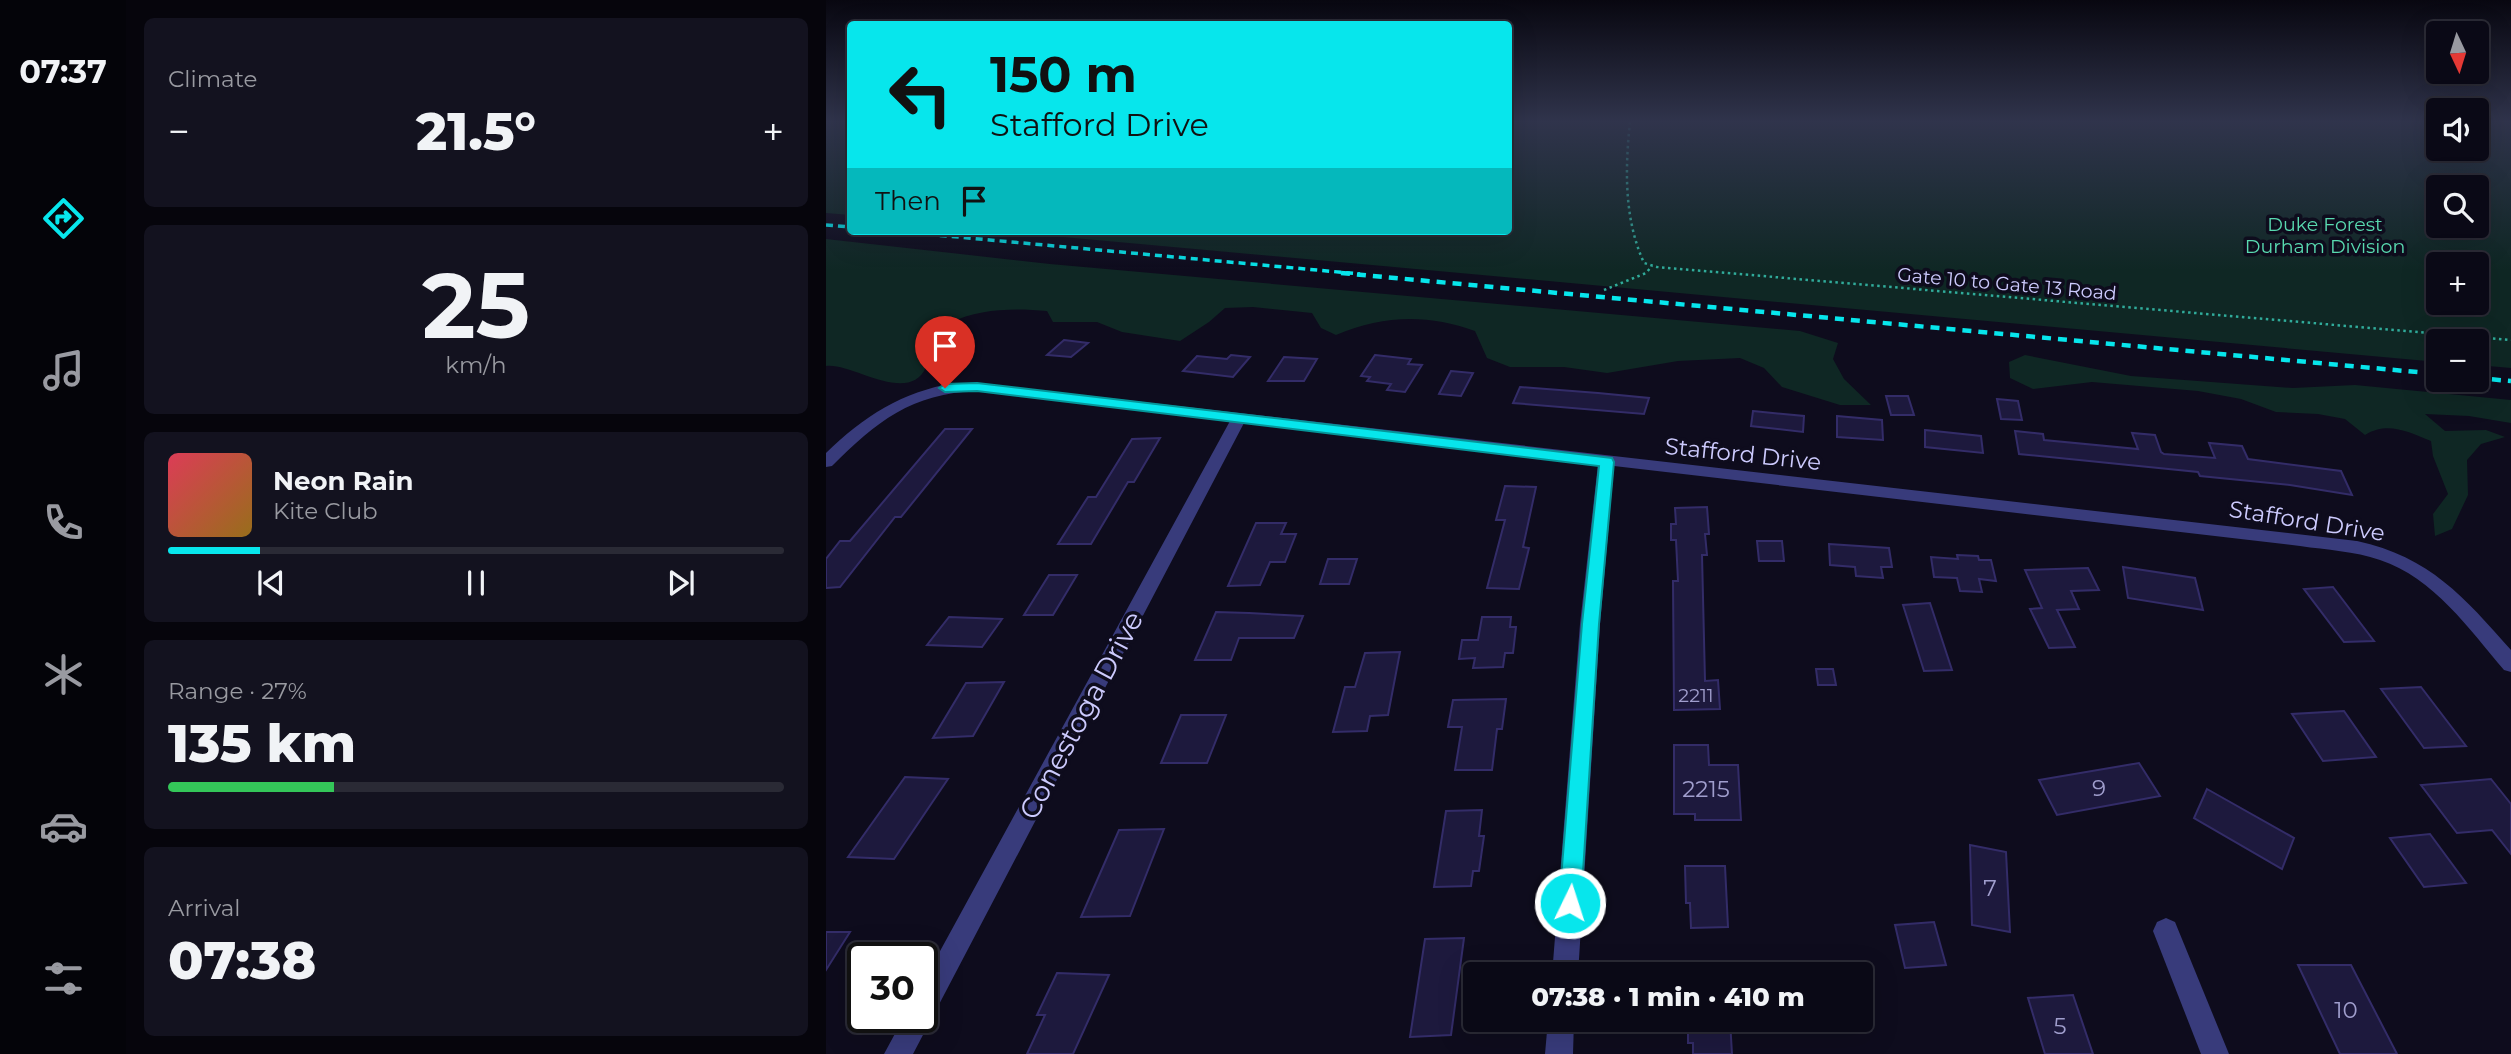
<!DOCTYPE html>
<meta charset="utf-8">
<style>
:root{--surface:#0a0916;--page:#13121f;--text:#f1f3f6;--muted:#999aa1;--line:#2a2a35;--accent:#07e6ec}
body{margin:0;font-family:Montserrat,sans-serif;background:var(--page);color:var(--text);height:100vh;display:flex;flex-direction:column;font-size:26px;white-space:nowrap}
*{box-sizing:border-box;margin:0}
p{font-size:23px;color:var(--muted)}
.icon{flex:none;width:38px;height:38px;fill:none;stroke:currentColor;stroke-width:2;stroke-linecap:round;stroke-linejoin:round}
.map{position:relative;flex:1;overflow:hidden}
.sheet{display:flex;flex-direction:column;gap:18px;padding:18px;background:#06050c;width:700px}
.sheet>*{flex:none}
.banner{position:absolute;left:21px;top:21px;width:665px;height:214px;border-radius:7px;box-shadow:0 7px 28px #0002,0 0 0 2px var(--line);background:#07e6ec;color:#111;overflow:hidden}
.needle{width:46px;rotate:176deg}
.fabs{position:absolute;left:1600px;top:21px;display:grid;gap:14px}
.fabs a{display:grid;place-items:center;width:63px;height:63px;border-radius:7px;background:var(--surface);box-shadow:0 7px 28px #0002,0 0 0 2px var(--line);font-size:35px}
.speed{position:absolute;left:21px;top:942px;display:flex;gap:14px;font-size:35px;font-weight:700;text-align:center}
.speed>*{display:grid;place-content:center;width:91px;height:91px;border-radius:50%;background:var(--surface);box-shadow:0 7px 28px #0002,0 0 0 2px var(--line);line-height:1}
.speed .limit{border:4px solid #111;border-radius:10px;background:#fff;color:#111}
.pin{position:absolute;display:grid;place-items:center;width:60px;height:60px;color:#fff;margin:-72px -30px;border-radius:50% 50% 50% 0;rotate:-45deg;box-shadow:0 0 7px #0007}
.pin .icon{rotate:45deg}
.me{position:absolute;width:77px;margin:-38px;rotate:4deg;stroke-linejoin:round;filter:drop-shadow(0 0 5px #0008)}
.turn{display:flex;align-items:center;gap:24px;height:147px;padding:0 28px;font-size:32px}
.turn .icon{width:91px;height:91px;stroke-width:2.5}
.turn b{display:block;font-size:49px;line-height:60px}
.then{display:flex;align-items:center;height:66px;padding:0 28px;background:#0003;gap:14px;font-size:26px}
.big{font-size:52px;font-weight:800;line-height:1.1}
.sheet .widget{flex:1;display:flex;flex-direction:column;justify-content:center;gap:10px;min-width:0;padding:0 24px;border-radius:10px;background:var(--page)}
.sheet .dial{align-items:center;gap:0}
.dial b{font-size:91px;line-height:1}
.song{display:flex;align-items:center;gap:21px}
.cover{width:84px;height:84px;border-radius:10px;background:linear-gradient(135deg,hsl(350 70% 55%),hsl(40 70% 35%))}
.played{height:7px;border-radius:4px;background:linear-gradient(90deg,var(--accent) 15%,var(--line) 15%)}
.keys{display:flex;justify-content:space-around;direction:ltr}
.heat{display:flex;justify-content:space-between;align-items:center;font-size:38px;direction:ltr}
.charge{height:10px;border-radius:5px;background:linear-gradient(90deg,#34c759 27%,var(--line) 0)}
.trip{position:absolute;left:637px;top:962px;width:410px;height:70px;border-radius:7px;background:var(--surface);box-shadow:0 7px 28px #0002,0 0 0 2px var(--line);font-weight:800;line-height:70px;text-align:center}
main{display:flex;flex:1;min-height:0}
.tab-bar{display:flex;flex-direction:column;width:126px;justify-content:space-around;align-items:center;background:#040409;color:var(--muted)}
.tab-bar .icon{width:49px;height:49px}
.tab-bar .current{color:var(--accent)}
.tab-bar b{font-size:32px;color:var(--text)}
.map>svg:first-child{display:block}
.green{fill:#0f2724;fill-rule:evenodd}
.building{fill:#1d193d;stroke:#332c68;stroke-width:2}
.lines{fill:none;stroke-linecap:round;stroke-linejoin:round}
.path{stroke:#30ab9a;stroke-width:2.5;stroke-dasharray:2.5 3.5;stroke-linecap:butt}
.minor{fill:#383b7b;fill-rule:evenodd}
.rail-far1{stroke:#07e6ec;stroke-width:3.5;stroke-dasharray:7 5;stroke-linecap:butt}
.rail{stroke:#07e6ec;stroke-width:4.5;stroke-dasharray:9 7;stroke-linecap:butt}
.route{fill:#07e6ec;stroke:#059699;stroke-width:2}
.labels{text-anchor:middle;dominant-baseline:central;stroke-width:7;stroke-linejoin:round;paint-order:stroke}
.far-park-label{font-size:19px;fill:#59dab0;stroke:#0e0c1d}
.far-street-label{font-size:19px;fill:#cccafd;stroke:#0e0c1d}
.number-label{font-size:19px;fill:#a09ecd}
.street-label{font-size:23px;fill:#cccafd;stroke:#0e0c1d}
.near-number-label{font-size:23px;fill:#a09ecd}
.near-street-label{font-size:28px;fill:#cccafd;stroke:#0e0c1d}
</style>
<main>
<nav class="tab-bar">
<b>07:37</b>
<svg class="icon current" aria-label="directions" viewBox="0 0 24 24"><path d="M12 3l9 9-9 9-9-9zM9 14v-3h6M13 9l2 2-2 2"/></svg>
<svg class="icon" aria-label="music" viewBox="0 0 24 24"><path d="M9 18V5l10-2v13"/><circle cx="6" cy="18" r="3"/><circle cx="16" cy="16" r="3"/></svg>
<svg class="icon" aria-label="phone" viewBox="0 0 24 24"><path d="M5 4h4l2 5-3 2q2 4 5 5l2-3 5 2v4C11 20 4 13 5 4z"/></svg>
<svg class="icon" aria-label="climate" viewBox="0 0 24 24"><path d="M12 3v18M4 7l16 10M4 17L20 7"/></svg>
<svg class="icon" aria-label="car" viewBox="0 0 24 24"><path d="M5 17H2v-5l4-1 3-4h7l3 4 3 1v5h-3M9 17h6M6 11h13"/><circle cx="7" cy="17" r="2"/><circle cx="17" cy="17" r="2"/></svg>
<svg class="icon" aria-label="filters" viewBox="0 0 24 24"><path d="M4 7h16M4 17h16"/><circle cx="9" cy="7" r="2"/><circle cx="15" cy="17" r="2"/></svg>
</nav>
<section class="sheet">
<div class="widget"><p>Climate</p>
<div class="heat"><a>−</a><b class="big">21.5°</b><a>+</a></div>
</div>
<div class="widget dial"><b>25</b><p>km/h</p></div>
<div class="widget">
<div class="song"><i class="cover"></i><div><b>Neon Rain</b><p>Kite Club</p></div></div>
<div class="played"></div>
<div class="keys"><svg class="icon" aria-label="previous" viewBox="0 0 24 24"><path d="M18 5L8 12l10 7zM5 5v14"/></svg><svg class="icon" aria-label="pause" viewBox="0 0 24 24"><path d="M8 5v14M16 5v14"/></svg><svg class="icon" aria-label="next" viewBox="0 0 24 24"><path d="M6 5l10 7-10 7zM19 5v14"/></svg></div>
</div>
<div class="widget"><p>Range · 27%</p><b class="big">135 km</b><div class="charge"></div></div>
<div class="widget"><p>Arrival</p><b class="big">07:38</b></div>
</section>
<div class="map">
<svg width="1685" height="1054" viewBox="0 0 1685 1054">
<rect width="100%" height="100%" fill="#0e0c1d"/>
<g class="green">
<polygon points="0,122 24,122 24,215 0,213"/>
<path d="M683 122H1612V149H1650V122H1685V368L1650 365V341H1612V362L172 231H682ZM1650 187V226H1612V187ZM1612 264H1650V303H1612Z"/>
<path d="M0 239 224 264 974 331 1012 343 1007 359 1018 379 1045 405H1014L956 387 938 368 914 358 852 361 781 373 738 367H684L661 358 649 331C602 314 557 315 510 335L495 328 486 313 427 307 399 308 383 322 354 341 296 332 271 322H227L221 311C190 308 153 308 124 323 117 327 110 335 103 340 102 348 103 360 100 367 83 406 25 362 0 366Z"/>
<path d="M1199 355 1305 376 1467 388 1529 385 1685 400V423L1643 416 1599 414 1619 431 1660 430 1679 437 1655 444 1641 460 1642 495 1626 529 1609 536 1607 514 1622 494 1607 456 1605 441C1582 432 1562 421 1539 435L1519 419 1492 414 1450 412 1415 399 1372 391 1266 382 1207 389 1184 378 1183 362Z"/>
</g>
<g class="building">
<polygon points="238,340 262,343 245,357 221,355"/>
<polygon points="405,355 424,357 407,377 357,371 371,356 401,359"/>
<polygon points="549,355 585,359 582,364 596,365 579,392 561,390 565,384 541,381 544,377 535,376"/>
<polygon points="458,357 491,359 478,381 442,381"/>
<polygon points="625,371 647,373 635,396 613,394"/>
<polygon points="694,387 772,393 823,398 818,414 687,403"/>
<polygon points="1060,396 1082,396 1088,415 1065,415"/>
<polygon points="1171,399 1192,401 1196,420 1175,419"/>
<polygon points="927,411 978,416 977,432 925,426"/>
<polygon points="1011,416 1056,420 1057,440 1011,437"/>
<polygon points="119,429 146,429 75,517 69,517 14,587 0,588 0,559 14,541 24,541"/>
<polygon points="1099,430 1155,436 1157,453 1099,447"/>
<polygon points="1189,431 1217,434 1218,440 1312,449 1306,433 1329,435 1335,452 1338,454 1389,458 1383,443 1416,446 1422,459 1515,471 1526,495 1464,485 1374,476 1372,472 1193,454"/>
<polygon points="334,438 308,482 302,482 265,544 232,544 262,497 270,497 306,439"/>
<polygon points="679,486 710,487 697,547 703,548 693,589 661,588 679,520 670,520"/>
<polygon points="881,507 883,534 879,534 881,555 876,555 879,681 892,680 894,709 848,710 847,581 852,581 850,540 845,540 845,524 850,524 849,508"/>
<polygon points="430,523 460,523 455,534 470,534 459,562 444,562 434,585 402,586"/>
<polygon points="931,541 956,541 958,561 933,561"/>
<polygon points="1003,544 1063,548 1066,567 1055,567 1057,578 1030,576 1029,567 1004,565"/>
<polygon points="1131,555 1152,556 1153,560 1165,560 1170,581 1153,579 1156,592 1134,591 1131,578 1108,577 1105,557 1132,559"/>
<polygon points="502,559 531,559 523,584 494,584"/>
<polygon points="1297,567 1369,578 1377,610 1302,598"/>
<polygon points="1262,568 1273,590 1245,591 1253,609 1231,610 1249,647 1223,648 1204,609 1216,608 1199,570"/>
<polygon points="223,575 251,575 227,615 198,615"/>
<polygon points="1507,587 1548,641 1518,642 1478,589"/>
<polygon points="1104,603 1126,670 1098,671 1077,605"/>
<polygon points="390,612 423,613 477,616 468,638 413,638 405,660 369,660"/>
<polygon points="123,617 176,619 156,647 101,645"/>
<polygon points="656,617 685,617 684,627 690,627 687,653 679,653 677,667 647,668 649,658 633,659 636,640 652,640"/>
<polygon points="574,652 562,715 544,716 541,731 507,732 519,687 529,687 539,653"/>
<polygon points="990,669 1007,669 1010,685 992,685"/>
<polygon points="178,682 147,736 107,738 140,683"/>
<polygon points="1595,687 1640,746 1598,748 1555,689"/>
<polygon points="680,699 676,729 671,729 666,770 629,770 636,727 622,727 627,700"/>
<polygon points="1518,711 1550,757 1497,761 1466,714"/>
<polygon points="355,715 400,715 381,763 335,763"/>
<polygon points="848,745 882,745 883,765 912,765 915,820 869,820 869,814 848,814"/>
<polygon points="1313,763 1334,796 1231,815 1213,780"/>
<polygon points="79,777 122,779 68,859 22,857"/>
<polygon points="1665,779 1685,804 1685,854 1666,830 1631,833 1595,785"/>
<polygon points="1381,789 1468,838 1456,869 1368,818"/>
<polygon points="656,810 653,836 658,836 653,871 647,871 645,886 608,887 620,811"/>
<polygon points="338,829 304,916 255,917 293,830"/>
<polygon points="1604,834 1640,883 1598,887 1564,838"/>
<polygon points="1144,845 1180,852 1184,932 1146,925"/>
<polygon points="859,866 899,866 902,927 865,928 864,903 860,903"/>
<polygon points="1108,922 1120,965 1079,968 1069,925"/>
<polygon points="0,932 24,932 0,970"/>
<polygon points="638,938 625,1035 584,1037 599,939"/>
<polygon points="1472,965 1525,965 1571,1054 1514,1054"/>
<polygon points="231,973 283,975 247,1054 201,1054 219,1015 211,1015"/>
<polygon points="1247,995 1267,1054 1219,1054 1202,998"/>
<polygon points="862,1020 904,1020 906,1054 867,1054 867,1043 862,1043"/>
</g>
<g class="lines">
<g class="path">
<path d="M804 122C799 169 798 219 818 263L831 267 1685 340"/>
<polyline points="778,290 820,273 826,266"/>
</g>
<g class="minor">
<path d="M128 383H151L1531 541C1604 557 1638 597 1685 650V672L1678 670C1643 629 1608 578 1554 560 1528 551 1501 550 1474 546L788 466 774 624 752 975H726L754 624 772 464 418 423 87 1054H58L78 1017H96V984L404 421 151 391C86 393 50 422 6 466L0 467V453C38 416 76 392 128 383Z"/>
<polygon points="1340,918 1349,922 1403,1054 1375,1054 1327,931 1331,922"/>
<polygon points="722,1020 748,1020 747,1054 719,1054"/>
</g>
<g class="rail-far1">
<polyline points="0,225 24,227"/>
<polyline points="66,231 534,274"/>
</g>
<g class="rail">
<polyline points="515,273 1612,374"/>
<polyline points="1650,378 1685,381"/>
</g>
</g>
<linearGradient id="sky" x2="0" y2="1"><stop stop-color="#080710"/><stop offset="0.45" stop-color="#30344c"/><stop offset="1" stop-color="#30344c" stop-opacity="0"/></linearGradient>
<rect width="1685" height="270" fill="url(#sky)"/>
<polygon class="route" points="151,383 786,458 788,462 773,624 755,903 752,911 744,914 736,911 733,903 756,624 773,466 151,391 119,392 113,388 119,384"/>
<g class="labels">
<g class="far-park-label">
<text x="1499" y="224">Duke Forest<tspan x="1499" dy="22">Durham Division</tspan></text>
</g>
<g class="far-street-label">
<text transform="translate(1181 284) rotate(5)">Gate 10 to Gate 13 Road</text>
</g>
<g class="number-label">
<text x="870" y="695">2211</text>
</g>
<g class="street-label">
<text transform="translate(917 454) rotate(6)">Stafford Drive</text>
<text transform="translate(1481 521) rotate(9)">Stafford Drive</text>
</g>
<g class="near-number-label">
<text x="1273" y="788">9</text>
<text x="880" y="789">2215</text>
<text x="1164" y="888">7</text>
<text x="1520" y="1010">10</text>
<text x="1234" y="1026">5</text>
</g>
<g class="near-street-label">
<text transform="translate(255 715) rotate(-62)">Conestoga Drive</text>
</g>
</g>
</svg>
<div class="fabs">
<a><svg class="needle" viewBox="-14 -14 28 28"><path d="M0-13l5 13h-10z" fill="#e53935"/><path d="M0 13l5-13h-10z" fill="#999aa1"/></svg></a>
<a><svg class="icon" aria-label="sound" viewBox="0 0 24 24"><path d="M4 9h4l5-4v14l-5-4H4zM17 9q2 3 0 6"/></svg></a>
<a><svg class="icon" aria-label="search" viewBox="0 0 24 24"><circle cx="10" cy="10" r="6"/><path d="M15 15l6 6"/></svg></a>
<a>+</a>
<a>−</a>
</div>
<div class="speed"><div class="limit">30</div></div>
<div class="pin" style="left:119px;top:388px;background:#d93025"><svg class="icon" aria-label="arrive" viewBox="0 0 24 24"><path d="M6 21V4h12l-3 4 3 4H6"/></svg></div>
<svg class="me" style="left:744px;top:903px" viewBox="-20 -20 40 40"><circle r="17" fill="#07e6ec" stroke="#fff" stroke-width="3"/><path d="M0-11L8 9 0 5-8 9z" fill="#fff"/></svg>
<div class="trip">07:38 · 1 min · 410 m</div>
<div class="banner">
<div class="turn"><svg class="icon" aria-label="left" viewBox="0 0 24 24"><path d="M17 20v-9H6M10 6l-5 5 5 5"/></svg><div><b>150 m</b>Stafford Drive</div></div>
<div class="then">Then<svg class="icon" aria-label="arrive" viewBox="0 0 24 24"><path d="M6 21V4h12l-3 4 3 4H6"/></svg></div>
</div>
</div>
</main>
